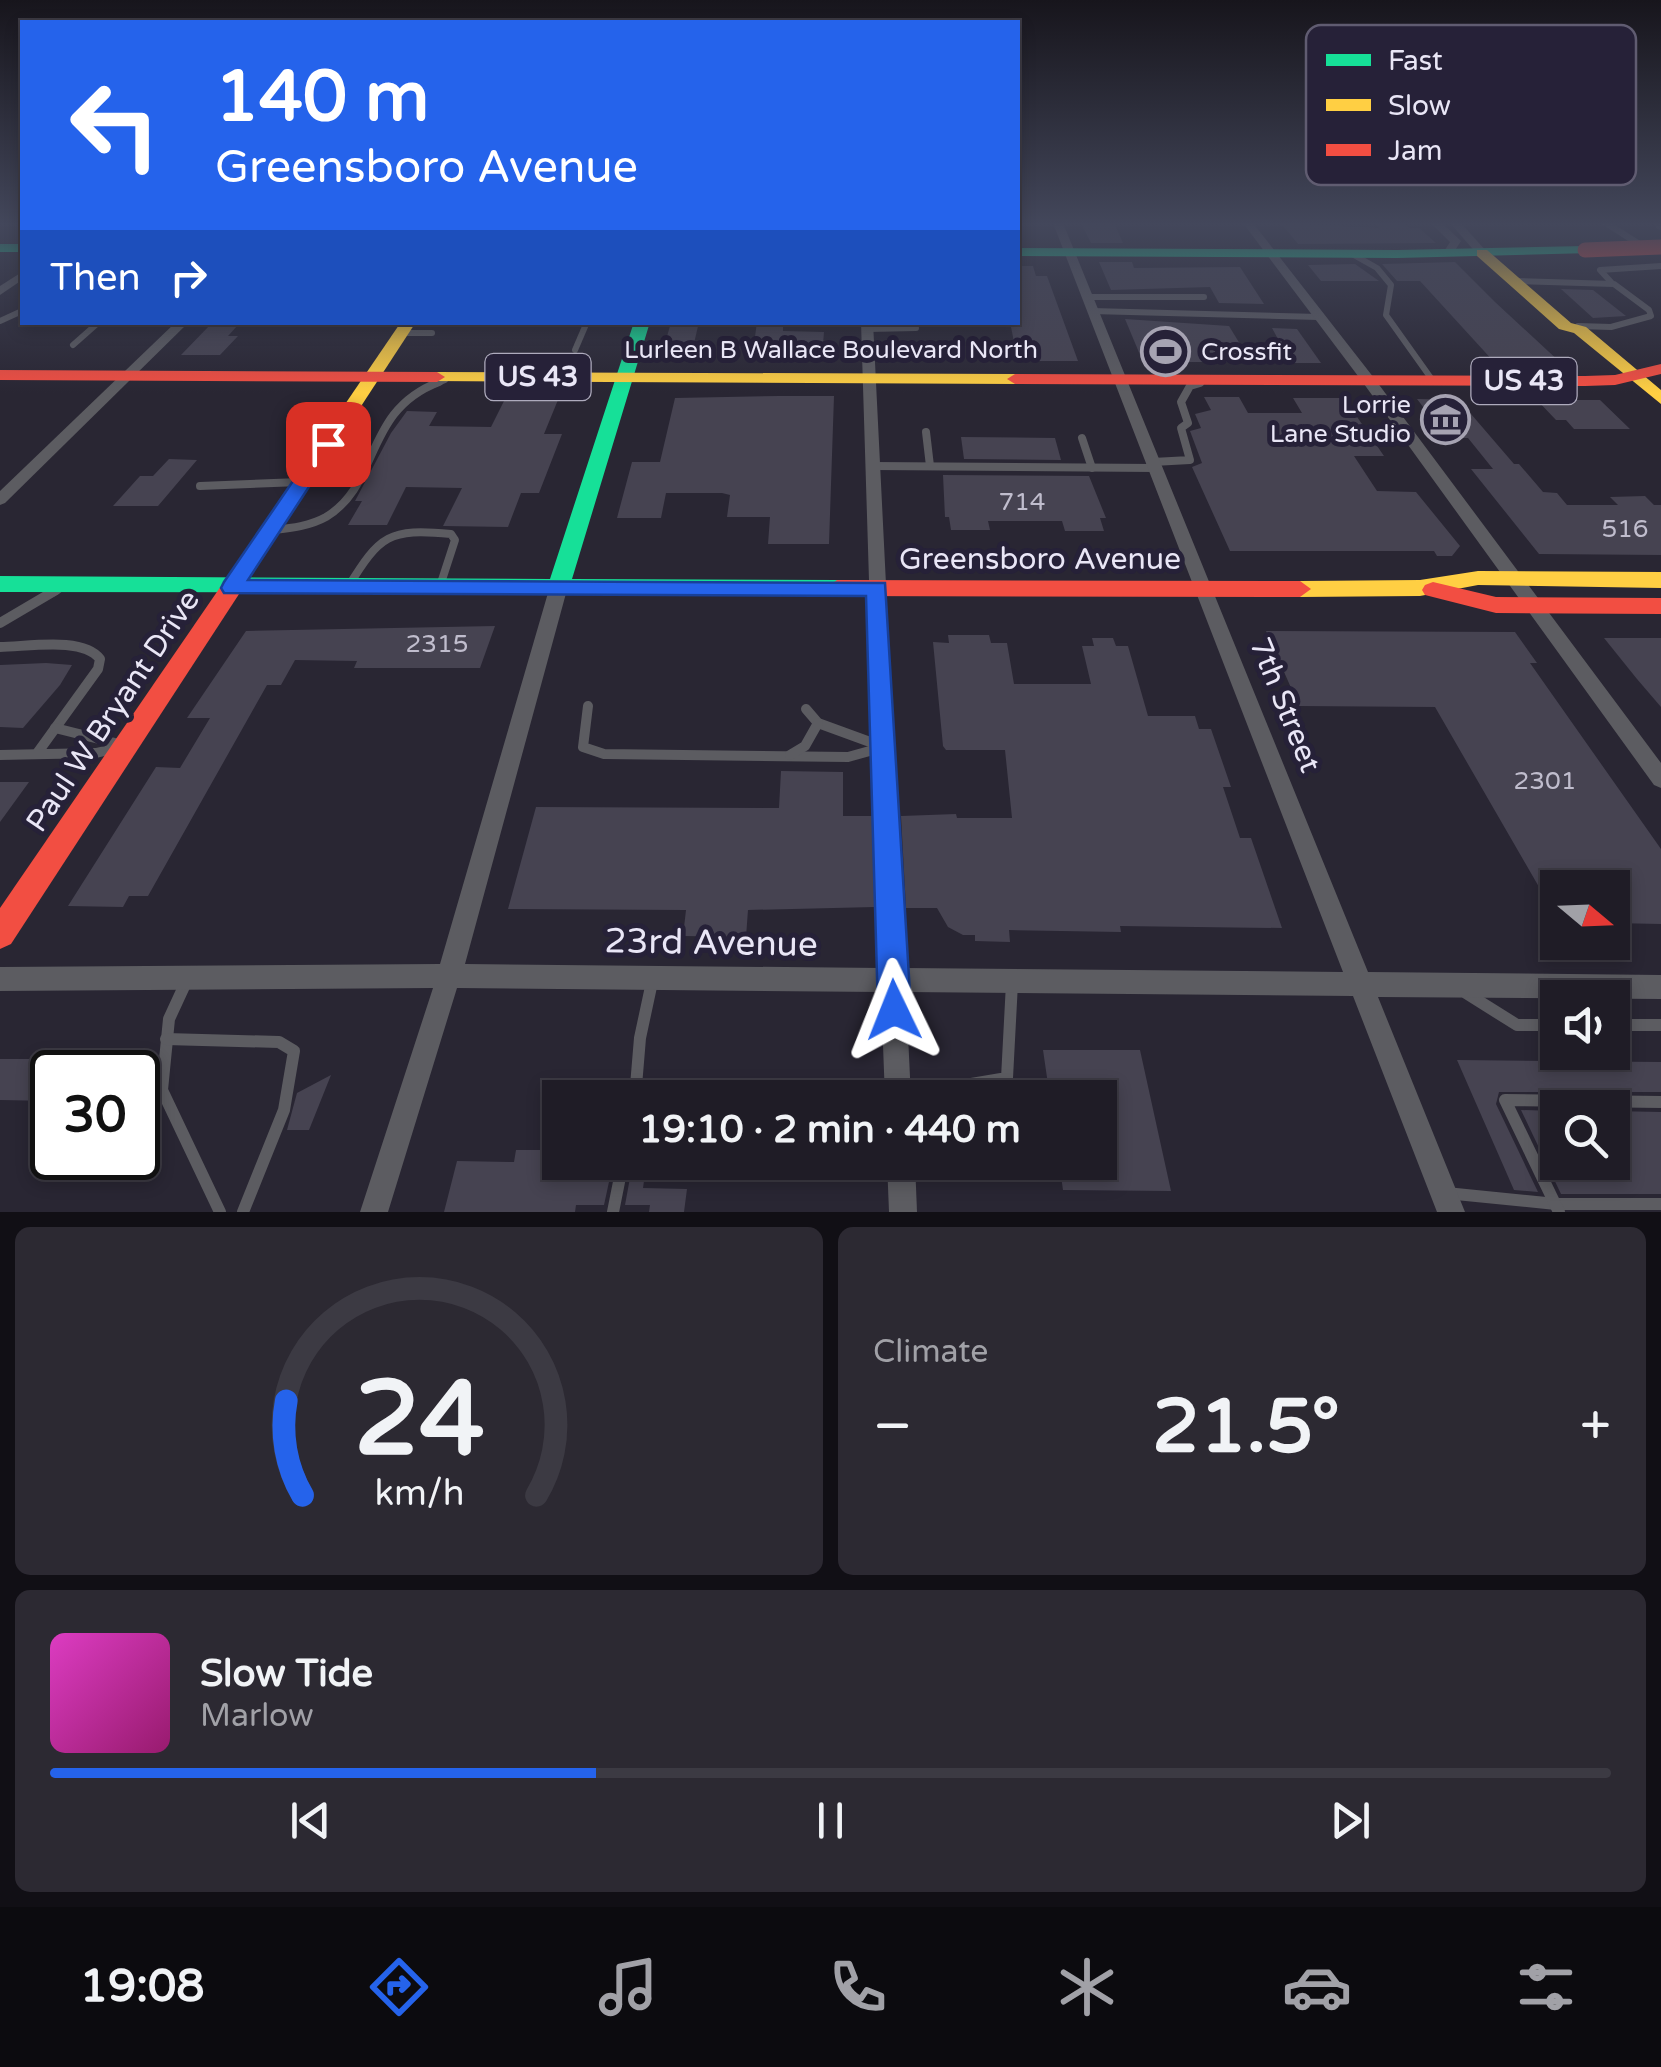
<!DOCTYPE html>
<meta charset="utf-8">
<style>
:root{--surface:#1f1c26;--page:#2c2932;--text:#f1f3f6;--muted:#a1a1a7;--line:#3c3a43;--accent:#2563eb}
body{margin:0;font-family:"Varela Round",sans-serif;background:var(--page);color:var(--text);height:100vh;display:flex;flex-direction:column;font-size:38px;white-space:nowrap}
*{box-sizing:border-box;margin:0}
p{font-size:32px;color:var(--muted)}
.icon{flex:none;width:55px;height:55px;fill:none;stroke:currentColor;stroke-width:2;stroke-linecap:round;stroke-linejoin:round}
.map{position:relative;height:1212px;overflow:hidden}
.drawer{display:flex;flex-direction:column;gap:15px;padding:15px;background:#110f15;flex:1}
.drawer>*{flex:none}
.hud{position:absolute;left:20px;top:20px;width:1000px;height:305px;border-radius:0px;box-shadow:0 5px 15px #0003,0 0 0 2px var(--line);background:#2563eb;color:#fff;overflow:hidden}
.needle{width:65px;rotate:109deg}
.tools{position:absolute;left:1540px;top:870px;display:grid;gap:20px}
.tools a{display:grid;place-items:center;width:90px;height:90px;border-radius:0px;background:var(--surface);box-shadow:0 5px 15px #0003,0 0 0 2px var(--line);font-size:50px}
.speed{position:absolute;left:30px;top:1050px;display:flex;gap:20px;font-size:50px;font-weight:700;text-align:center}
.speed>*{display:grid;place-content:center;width:130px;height:130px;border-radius:50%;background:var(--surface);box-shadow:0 5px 15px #0003,0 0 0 2px var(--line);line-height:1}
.speed .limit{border:5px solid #111;border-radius:15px;background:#fff;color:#111}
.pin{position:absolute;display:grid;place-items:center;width:85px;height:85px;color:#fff;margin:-42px;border-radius:20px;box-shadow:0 5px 15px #0006}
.me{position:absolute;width:110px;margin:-55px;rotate:358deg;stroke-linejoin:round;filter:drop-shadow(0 0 8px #0008)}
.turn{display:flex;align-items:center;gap:35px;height:210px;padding:0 30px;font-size:45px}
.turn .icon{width:130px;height:130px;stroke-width:2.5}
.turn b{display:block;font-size:70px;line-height:85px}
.then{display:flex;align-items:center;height:95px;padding:0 30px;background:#0003;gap:20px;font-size:38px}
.big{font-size:75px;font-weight:700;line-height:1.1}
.drawer .widget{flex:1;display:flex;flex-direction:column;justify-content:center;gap:15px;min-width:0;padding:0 35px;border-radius:15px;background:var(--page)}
.drawer .dial{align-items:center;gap:0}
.dial svg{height:260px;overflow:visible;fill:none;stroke:var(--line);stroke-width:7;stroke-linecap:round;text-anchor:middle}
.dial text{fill:var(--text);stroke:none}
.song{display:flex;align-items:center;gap:30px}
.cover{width:120px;height:120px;border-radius:15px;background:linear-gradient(135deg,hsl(310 70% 55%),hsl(320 70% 35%))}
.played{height:10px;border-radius:5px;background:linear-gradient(90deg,var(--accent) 35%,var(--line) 35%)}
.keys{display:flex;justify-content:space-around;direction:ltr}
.heat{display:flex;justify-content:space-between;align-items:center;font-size:55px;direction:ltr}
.drawer .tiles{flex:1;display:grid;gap:15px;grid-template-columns:1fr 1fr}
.widget:last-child{grid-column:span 2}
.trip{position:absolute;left:542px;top:1080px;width:575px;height:100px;border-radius:0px;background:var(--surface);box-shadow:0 5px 15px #0003,0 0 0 2px var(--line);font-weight:700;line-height:100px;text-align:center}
.menu{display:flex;height:160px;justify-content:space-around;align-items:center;background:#0c0b0f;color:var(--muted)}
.menu .icon{width:70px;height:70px}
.menu .selected{color:var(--accent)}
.menu b{font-size:45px;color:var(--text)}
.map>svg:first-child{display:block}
.building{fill:#464351}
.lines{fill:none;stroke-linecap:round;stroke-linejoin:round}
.lane-far3{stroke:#5c5c61;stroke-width:6}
.lane-far2{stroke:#5c5c61;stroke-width:8}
.lane-far1{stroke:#5c5c61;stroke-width:10}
.lane{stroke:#5c5c61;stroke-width:12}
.street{fill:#5c5c61;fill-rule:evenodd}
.fast{fill:#16e098;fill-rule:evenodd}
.slow{fill:#ffcf43;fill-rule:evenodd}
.jam{fill:#f24e42;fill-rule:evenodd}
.jam-bridge{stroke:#f24e42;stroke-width:15}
.route{fill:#2563eb;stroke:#184099;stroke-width:2.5}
.labels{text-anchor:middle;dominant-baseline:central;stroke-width:10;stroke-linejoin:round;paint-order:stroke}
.far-street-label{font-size:25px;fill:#e9e6f6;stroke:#262138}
.far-poi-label{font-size:25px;fill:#e9e6f6;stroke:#262138;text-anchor:start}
.number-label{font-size:25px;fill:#c0bdcd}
.shield{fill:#262138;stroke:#aeabbd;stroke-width:2.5}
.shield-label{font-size:28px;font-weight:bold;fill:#e9e6f6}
.street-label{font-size:30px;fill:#e9e6f6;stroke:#262138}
.near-street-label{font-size:35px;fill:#e9e6f6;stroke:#262138}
.key{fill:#262138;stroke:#605c71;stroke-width:2.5}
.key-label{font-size:28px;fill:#e9e6f6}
</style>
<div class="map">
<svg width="1661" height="1212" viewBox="0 0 1661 1212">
<rect width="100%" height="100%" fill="#292633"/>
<g class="building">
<polygon points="1081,223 1114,223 1123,243 1091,243"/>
<polygon points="1281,223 1380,228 1375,223 1404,223 1410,228 1419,228 1436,243 1298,244"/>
<polygon points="1099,262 1132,262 1134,268 1240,267 1264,304 1219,303 1210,287 1111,290"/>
<polygon points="1455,262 1495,302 1562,364 1495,363 1420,281 1397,281 1382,264"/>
<polygon points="1355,264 1379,281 1321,281 1308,265"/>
<polygon points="1018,266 1033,266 1036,276 1047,276 1078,361 1036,361 1014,342 1010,322 1018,322"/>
<polygon points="1561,289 1593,290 1626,316 1593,318"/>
<polygon points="1125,319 1229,326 1251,362 1143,362"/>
<polygon points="671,322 699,322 691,356 662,355"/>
<polygon points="757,322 783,322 783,331 824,332 822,356 773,355 773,358 752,359"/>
<polygon points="210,325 238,325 228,336 238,336 220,355 181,355"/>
<polygon points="1272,328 1297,329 1321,363 1291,363"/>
<polygon points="507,395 560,395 544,434 562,434 539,493 521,493 508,527 443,526 462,488 406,487 387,525 348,525 362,501 355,501 391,433 407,411 437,412 429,426 491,427"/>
<polygon points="779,396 834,396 829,544 768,544 770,517 727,517 730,495 722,493 666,493 661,518 617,518 632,462 660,462 675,398"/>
<polygon points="1204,397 1239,397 1248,413 1302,413 1293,398 1344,398 1384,456 1354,456 1377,491 1416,492 1460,546 1452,556 1437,556 1434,551 1230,551 1192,467 1202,463 1190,431 1201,428 1195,414 1211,410"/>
<polygon points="1417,399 1459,400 1514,464 1519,464 1543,492 1557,493 1567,505 1618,505 1610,497 1645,496 1654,505 1661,505 1661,555 1539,554 1471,469 1493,469 1468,438 1447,438"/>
<polygon points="1537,400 1600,400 1630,429 1574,429 1566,420 1556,420"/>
<polygon points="961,437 1055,438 1061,460 964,459"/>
<polygon points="169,459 197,460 158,506 113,506 140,476 153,476"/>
<polygon points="943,475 1089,476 1106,518 1100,518 1104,531 1065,531 1062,521 988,521 990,530 951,530 949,517 945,517"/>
<polygon points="495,626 480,668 354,668 357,661 295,660 281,685 267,685 148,896 129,896 123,907 68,906 156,767 180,768 210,718 187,718 246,631"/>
<polygon points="1266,631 1515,632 1537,663 1530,663 1661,849 1661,924 1612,923 1612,888 1558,888 1558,920 1435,707 1299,706"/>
<polygon points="948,635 989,635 991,643 1007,643 1014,684 1091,684 1082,646 1094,646 1092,638 1113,638 1116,646 1128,646 1148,716 1195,716 1199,729 1211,729 1231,787 1223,787 1240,838 1251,838 1282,928 1120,926 1121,932 1009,930 1010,942 975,941 975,935 963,935 948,927 937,908 906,908 901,816 956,814 957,818 1012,818 1005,750 946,750 943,746 933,642 949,643"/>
<polygon points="1604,638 1661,638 1661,707 1637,679"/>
<polygon points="46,663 72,665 60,685 23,728 0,727 0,665"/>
<polygon points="781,771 843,772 843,816 873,816 875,907 748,910 746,937 683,936 686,910 508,909 536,807 779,808"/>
<polygon points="0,782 29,782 0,822"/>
<polygon points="1043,1050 1140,1050 1171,1191 1063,1190 1059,1162 1100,1162 1100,1098 1050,1098"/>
<polygon points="0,1059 52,1059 52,1101 0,1100"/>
<polygon points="1457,1060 1661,1062 1661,1092 1499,1092 1496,1104 1538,1192 1514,1190"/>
<polygon points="331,1075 309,1130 287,1130 297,1093"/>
<polygon points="1521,1110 1558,1111 1558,1162 1612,1162 1612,1111 1661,1112 1661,1194 1561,1194"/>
<polygon points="516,1150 549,1150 547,1163 612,1168 604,1205 576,1205 575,1212 444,1212 457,1161 514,1162"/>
<polygon points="632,1167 646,1167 643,1188 687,1189 684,1212 649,1212 650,1205 625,1205"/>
</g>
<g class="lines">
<g class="lane-far3">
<polyline points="1352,254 1377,268 1391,285 1386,315 1433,381"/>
<polyline points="1514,281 1614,284 1649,310 1651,316 1611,327 1578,326"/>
<polyline points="1611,282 1600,270 1661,266"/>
<polyline points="1087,297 1204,297"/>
<polyline points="1092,311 1319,317"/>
<polyline points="0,321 22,311"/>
<polyline points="868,329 916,328"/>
<polyline points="402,333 432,333"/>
<polyline points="73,345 99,322"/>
<polyline points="575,350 587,322"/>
<polyline points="433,385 445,380"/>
<polyline points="1194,385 1200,383"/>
</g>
<g class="lane-far2">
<polyline points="926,432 930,466"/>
<polyline points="1082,438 1092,468"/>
<polyline points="1153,462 1190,460 1181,428 1188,423 1181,402 1190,386 1200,383"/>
<polyline points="873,466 1155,468"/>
<polyline points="200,486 300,482"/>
<path d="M273 530C291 528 310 526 326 517 381 484 363 411 439 382"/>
<path d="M348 587C380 535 389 528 451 534L455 540 440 586"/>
<polyline points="52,593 62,587"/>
</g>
<g class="lane-far1">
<polyline points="0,623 56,590"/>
<path d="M0 647C26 647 83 636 100 659L98 669 38 752"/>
<polyline points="588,706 583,747 604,754 848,757 884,747"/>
<polyline points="806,709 818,723 881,746"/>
<polyline points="55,728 123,745"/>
<polyline points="0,755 96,753 113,749"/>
<polyline points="790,755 805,746 818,723"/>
</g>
<g class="lane">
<polyline points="187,980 169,1019 162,1090 220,1212"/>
<polyline points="1466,993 1517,1025 1558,1025"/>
<polyline points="1612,1025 1661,1025"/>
<polyline points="166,1039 279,1042 294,1051 284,1110 243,1212"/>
<polyline points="900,1096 1007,1078 1012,983"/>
<polyline points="635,1098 640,1038 652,982"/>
<polyline points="1446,1193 1556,1204 1661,1204"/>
<polyline points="613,1212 623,1162"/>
<polyline points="1559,1212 1505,1100 1661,1102"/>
</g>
<g class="street">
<polygon points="1053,223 1063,223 1368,972 1661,975 1661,999 1378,997 1465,1212 1437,1212 1353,996 906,992 911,1098 885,1098 881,992 457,988 388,1212 360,1212 433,988 0,991 0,967 440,964 550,586 559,580 568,586 465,964 881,968 861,322 873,322 905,968 1343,972"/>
<polygon points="1243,223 1253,223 1374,378 1661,763 1661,788 1654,785 1364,384"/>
<polygon points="1431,223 1442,223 1461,241 1452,255 1443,253 1450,242"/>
<polygon points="1450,223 1461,223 1486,251 1486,255 1478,255"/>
<polygon points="1600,223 1612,223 1653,249 1644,251"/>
<polygon points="1653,223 1661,223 1661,230 1657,229"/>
<polygon points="22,272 22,280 0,295 0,286"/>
<polygon points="176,322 189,322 5,503 0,505 0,491"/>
<polygon points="887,1162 915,1162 917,1212 889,1212"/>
</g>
<g class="fast">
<rect x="0" y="244" width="22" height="8"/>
<polygon points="1585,246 1590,247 1590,253 1397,258 1018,256 1018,248 1397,250"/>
<polygon points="634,322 650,322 572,579 837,580 848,588 845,593 0,592 0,576 550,579"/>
</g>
<g class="slow">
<polygon points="1477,250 1487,250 1571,323 1586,327 1661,390 1661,404 1574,333 1559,329 1477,256"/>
<polygon points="401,322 416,322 307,489 293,489 290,485"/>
<polygon points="437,372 1015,374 1023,379 1015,384 431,381 431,373"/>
<polygon points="1478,571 1661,572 1661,588 1478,585 1420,596 1300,597 1289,589 1300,581 1420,580"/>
</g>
<g class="jam">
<polygon points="1661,364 1661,374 1615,385 1585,386 1015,384 1007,379 1015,374 1585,376 1615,375"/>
<polygon points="0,370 437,372 445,377 437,382 0,380"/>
<polygon points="300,479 310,485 11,944 0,949 0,908 293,481"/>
<polygon points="837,580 1300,581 1311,589 1300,597 837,596 826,588"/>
<polygon points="1433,582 1496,597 1661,598 1661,614 1496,613 1425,595 1422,590 1425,585"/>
</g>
<polyline class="jam-bridge" points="1585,250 1661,247"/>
</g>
<linearGradient id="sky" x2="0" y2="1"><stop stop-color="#17151c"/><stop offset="0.57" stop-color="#43475b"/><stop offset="1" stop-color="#43475b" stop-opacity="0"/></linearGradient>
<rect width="1661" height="393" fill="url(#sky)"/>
<polygon class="route" points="328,439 337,444 248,580 885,583 911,1010 906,1022 894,1027 883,1022 878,1010 866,596 224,593 221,588 224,582 321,440"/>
<defs>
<symbol id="stadium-ring" viewBox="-11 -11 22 22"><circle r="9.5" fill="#262138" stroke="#a6a3b2" stroke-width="1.5"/><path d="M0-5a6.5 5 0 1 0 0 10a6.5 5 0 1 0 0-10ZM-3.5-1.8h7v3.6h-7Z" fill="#a6a3b2"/></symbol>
<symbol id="museum-ring" viewBox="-11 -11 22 22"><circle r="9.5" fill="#262138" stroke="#a6a3b2" stroke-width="1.5"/><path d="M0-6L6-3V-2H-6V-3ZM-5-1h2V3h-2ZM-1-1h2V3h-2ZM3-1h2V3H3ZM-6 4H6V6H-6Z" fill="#a6a3b2"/></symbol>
</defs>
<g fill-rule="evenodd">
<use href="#stadium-ring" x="1138" y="324" width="55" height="55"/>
<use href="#museum-ring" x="1418" y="392" width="55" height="55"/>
</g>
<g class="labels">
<g class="far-street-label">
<text x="831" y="350">Lurleen B Wallace Boulevard North</text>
</g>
<g class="far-poi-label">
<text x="1201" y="352">Crossfit</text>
<text x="1411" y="405" text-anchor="end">Lorrie<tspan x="1411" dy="29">Lane Studio</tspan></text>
</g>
<g class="number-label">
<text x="1022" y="502">714</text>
<text x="1625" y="529">516</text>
<text x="437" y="644">2315</text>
<text x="1545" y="781">2301</text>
</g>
<g class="shield">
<rect x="485.5" y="354" width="105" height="46" rx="8"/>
<rect x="1471.5" y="358" width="105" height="46" rx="8"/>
</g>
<g class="shield-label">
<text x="538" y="377">US 43</text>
<text x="1524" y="381">US 43</text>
</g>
<g class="street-label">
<text x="1040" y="559">Greensboro Avenue</text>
<text transform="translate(1285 705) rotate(68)">7th Street</text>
<text transform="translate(113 711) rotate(-56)">Paul W Bryant Drive</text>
</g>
<g class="near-street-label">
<text transform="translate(711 943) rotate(1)">23rd Avenue</text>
</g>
</g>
<rect x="1306" y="25" width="330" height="160" rx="15" class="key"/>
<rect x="1326" y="54" width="45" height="12" fill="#16e098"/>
<rect x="1326" y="99" width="45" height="12" fill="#ffcf43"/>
<rect x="1326" y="144" width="45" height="12" fill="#f24e42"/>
<g class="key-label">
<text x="1388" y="70">Fast</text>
<text x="1388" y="115">Slow</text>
<text x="1388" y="160">Jam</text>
</g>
</svg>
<div class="tools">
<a><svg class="needle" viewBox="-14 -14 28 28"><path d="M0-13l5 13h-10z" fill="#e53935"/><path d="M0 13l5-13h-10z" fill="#a1a1a7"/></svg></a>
<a><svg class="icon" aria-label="sound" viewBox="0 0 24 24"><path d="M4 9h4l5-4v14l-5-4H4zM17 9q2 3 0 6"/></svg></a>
<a><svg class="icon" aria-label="search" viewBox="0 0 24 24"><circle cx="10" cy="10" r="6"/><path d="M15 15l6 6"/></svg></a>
</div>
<div class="speed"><div class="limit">30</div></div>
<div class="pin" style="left:328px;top:444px;background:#d93025"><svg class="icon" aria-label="arrive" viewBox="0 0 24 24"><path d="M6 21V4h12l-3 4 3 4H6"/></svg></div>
<svg class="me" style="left:894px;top:1010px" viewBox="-20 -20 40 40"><path d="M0-17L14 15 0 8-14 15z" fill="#2563eb" stroke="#fff" stroke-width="4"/></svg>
<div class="trip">19:10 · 2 min · 440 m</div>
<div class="hud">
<div class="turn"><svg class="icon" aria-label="left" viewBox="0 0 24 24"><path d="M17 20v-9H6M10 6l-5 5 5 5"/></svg><div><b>140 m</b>Greensboro Avenue</div></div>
<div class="then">Then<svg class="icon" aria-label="right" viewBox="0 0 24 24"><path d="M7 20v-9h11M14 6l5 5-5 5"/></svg></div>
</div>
</div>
<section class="drawer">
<div class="tiles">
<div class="widget dial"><svg viewBox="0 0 100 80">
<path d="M14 69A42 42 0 1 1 86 69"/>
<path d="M14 69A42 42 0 0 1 9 40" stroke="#2563eb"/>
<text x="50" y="56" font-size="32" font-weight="700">24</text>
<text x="50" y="72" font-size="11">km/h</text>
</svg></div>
<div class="widget"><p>Climate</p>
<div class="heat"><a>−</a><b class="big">21.5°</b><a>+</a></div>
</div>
<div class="widget">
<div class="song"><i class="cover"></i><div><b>Slow Tide</b><p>Marlow</p></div></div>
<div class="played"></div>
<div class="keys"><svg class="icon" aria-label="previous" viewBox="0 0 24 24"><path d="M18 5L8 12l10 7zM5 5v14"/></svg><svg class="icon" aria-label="pause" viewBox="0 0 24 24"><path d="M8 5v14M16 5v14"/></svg><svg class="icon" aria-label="next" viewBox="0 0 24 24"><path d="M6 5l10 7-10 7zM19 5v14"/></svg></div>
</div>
</div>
</section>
<nav class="menu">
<b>19:08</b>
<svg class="icon selected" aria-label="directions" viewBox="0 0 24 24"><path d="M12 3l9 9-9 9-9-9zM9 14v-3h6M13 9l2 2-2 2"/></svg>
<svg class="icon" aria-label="music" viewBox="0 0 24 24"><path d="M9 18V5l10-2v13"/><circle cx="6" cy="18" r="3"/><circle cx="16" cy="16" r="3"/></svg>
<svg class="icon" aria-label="phone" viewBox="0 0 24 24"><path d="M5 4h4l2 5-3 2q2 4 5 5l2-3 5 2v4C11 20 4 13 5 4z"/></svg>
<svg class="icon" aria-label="climate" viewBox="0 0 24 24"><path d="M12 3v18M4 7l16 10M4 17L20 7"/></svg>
<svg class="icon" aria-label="car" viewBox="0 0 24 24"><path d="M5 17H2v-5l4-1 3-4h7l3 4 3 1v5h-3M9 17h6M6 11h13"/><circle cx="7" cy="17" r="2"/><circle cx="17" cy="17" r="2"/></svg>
<svg class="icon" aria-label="filters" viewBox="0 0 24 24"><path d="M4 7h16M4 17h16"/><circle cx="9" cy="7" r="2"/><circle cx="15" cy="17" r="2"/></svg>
</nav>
